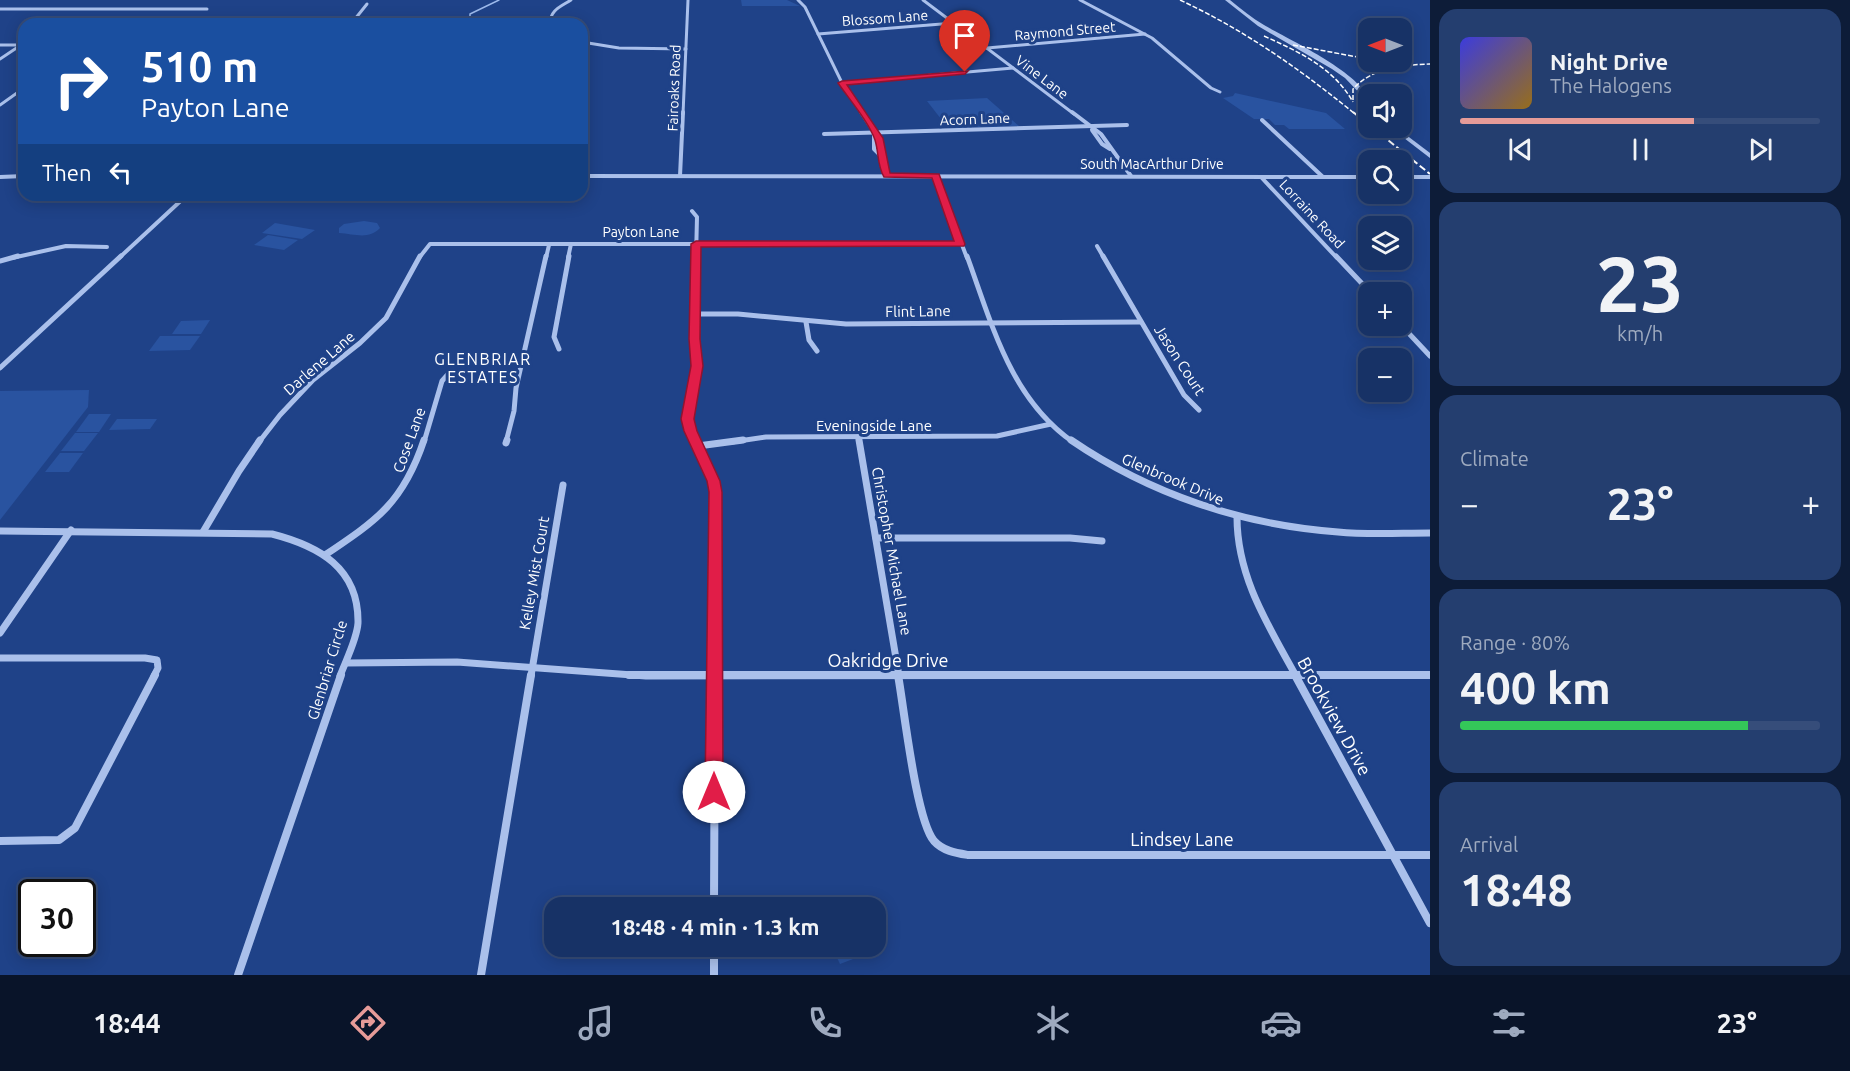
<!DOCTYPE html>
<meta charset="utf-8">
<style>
:root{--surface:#173266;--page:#243e6f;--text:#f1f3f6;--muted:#9eaabf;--line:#364d7a;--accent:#e69b98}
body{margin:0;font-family:Ubuntu,sans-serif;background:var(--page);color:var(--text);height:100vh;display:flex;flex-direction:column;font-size:22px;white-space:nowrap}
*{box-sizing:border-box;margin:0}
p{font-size:20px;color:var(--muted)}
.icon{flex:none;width:33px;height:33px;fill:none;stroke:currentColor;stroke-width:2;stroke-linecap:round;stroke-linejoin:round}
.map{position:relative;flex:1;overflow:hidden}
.side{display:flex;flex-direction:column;gap:9px;padding:9px;background:#0d1c38;width:420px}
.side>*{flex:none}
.banner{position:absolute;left:18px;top:18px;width:570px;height:183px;border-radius:18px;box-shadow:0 3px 15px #0003,0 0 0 2px var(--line);background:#1a4fa0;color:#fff;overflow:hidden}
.needle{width:39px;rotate:270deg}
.fabs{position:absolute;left:1358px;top:18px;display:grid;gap:12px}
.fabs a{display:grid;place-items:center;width:54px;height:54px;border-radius:12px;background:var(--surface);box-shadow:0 3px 15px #0003,0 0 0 2px var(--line);font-size:30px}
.speed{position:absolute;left:18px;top:879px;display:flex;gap:12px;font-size:30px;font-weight:700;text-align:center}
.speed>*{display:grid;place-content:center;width:78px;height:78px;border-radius:50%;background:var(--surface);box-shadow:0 3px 15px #0003,0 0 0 2px var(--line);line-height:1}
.speed .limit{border:3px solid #111;border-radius:9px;background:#fff;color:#111}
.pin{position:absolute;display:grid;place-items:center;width:51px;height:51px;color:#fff;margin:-62px -26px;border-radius:50% 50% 50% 0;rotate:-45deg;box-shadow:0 0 6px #0007}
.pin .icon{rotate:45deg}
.me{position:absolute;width:66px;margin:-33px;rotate:0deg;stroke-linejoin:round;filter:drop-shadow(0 0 4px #0008)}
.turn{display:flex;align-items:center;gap:21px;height:126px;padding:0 24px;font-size:27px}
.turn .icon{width:78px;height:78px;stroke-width:2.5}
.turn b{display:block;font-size:42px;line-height:51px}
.then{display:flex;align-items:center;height:57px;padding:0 24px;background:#0003;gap:12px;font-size:22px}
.big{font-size:45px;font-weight:700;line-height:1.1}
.side .tile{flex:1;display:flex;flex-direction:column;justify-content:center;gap:9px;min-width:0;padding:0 21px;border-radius:18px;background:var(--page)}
.side .dial{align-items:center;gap:0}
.dial b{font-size:78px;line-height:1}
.song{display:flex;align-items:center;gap:18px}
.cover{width:72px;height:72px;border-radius:9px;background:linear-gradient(135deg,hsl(240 70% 55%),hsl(40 70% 35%))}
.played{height:6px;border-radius:3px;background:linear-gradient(90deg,var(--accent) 65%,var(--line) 65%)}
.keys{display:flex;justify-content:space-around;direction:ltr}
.heat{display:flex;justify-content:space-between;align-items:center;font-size:33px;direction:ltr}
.charge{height:9px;border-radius:4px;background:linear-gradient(90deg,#34c759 80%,var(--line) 0)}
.trip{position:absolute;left:544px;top:897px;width:342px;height:60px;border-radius:18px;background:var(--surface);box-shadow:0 3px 15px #0003,0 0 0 2px var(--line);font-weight:700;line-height:60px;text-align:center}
.menu{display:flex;height:96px;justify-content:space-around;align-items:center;background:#091429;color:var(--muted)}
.menu .icon{width:42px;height:42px}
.menu .on{color:var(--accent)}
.menu b{font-size:27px;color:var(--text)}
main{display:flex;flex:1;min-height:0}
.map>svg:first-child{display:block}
.green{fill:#2953a0}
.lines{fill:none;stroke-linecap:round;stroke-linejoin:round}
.stream{stroke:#9dbaec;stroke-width:1.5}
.minor-far4{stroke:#aac0eb;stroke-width:3}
.minor-far3{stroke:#aac0eb;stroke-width:4}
.minor-far2{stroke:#aac0eb;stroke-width:5}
.minor-far1{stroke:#aac0eb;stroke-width:7}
.minor{stroke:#aac0eb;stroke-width:8}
.tertiary{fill:#aac0eb;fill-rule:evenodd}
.rail-far1{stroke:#fff;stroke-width:1.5;stroke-dasharray:5 2;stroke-linecap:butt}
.rail{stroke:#fff;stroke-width:2;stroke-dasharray:7 3;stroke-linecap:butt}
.route{fill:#e11d48;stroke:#92132f;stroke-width:1.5}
.labels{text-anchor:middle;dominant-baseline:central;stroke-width:6;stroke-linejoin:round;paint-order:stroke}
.far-street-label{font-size:14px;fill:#fff;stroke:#1f4288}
.street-label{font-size:15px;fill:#fff;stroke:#1f4288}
.neighbourhood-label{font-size:16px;letter-spacing:1.5px;fill:#fff;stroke:#1f4288}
.near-street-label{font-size:18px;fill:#fff;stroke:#1f4288}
</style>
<main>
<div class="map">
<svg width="1430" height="975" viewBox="0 0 1430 975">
<rect width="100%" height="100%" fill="#1f4288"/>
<g class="green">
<polygon points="741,0 787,0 800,6 742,6"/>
<polygon points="1235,93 1326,113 1345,129 1289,129 1284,125 1275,125 1269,119 1254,119 1223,98 1233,96"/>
<polygon points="987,98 1019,126 948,128 927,101"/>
<path d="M364 221 377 223 380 228C369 240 355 234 339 233V228L344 224Z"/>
<polygon points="275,223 315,230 302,239 262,233"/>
<polygon points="268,235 298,240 284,250 254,245"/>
<polygon points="210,320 201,334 172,334 181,321"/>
<polygon points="160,336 200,336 190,350 149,351"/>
<polygon points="89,390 88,407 0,520 0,391"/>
<polygon points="89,414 111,414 99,432 76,432"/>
<polygon points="117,419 157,419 150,429 109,430"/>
<polygon points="75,433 98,433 84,451 61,451"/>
<polygon points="60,453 83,453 69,472 45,472"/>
<polygon points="832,947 857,947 861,956 840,964"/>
</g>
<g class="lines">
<polyline class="stream" points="477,24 470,18 470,14 499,0"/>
<g class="minor-far4">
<polyline points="798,0 805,7 844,87 862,114"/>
<polyline points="923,0 1074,114"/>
<polyline points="1080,0 1152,38 1211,88 1220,92"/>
<polyline points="0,9 207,9"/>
<polyline points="351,24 367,4"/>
<path d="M550 24C550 10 560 7 571 0"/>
<polyline points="818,34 954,23"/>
<polyline points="582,42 619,48 686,49"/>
<polyline points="0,45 20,45"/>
<polyline points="987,48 1145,34"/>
<polyline points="0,59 24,43"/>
<polyline points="842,83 1013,68"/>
<polyline points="0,105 24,88"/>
<polyline points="683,114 688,0"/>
</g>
<g class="minor-far3">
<polyline points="861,112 878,138 887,175"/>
<polyline points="1072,112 1101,134 1131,176"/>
<polyline points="1262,120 1323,177"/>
<polyline points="1092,130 1102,144 1110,149"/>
<polyline points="874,133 874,149 881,156"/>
<polyline points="824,134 1127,125"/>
<polyline points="680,176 683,112"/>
<polyline points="936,176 967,258"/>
<polyline points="1261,177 1337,258"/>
<polyline points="692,211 697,217 696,258"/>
<polyline points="1097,246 1104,258"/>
<polyline points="12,258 66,246 107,247"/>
<polyline points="119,258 187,195"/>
<polyline points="419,258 430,244 960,244"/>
<polyline points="546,258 549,245"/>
<polyline points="568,258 571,244"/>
</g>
<g class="minor-far2">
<path d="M967 256C992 324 1010 398 1073 442"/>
<polyline points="1103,256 1184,395 1199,410"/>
<polyline points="1336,256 1370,292"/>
<polyline points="0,261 18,256"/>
<polyline points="695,314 738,314 846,324 1141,322"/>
<polyline points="806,322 809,340 817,351"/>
<polyline points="1401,325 1430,356"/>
<polyline points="559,349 554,337 569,256"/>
<polyline points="0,368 121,256"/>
<polyline points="858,437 859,442"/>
<polyline points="259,442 280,415 313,380 360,343 386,318 420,256"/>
<polyline points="424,442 442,381 450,372"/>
<polyline points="506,442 514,411 516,388 546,256"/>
<polyline points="695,442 688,419 697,366 694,339 696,256"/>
<polyline points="732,442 766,437 997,436 1051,424"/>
</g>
<g class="minor-far1">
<polyline points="694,440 714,481 716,492 715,676"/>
<polyline points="859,440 899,676"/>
<path d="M1071 440C1150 494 1242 525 1338 532 1368 535 1399 533 1430 533"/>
<polyline points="506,443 507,440"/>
<polyline points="698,446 743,440"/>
<path d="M1237 517C1237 577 1268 625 1296 676"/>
<path d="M0 531 272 534C319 546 359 568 358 623 357 639 346 660 340 676"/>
<polyline points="203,532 239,471 260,440"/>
<polyline points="876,538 1070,538 1102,541"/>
<path d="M325 555C377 520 403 503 424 440"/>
<polyline points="0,633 71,530"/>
<polyline points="0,658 145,658 157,660 158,668 154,676"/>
<polyline points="346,663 457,662 646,676 1430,675"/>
<polyline points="531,676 563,485"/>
</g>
<g class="minor">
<polyline points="629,675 1430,675"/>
<path d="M898 675C904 708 916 820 934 841 943 851 956 853 968 855H1430"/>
<polyline points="1295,675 1430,923"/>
<polyline points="0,841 59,840 75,828 155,675"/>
<polyline points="714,908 715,675"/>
<polyline points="714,946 714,975"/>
<polyline points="238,975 341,675"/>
<polyline points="481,975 531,675"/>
</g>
<g class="tertiary">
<path d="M1225 0H1230C1241 9 1252 18 1264 25 1286 38 1368 76 1368 102L1345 78 1332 69 1258 26Z"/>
<polygon points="1391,128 1397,128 1430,153 1430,158"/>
<polygon points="24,174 24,178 0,179 0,175"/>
<polygon points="582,174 1368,175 1368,179 582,178"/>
<rect x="1401" y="175" width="29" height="4"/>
</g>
<g class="rail-far1">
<path d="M1180 0C1244 30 1300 69 1355 114"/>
<path d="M1264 36C1299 52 1333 67 1353 102"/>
<polyline points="1293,45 1368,59"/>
<path d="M1353 100V89C1373 67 1402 65 1430 64"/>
</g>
<g class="rail">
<polyline points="1353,112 1368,124"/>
<polyline points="1373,128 1430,174"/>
</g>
</g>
<path class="route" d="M968 71 965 74 847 85 883 138 890 173 939 174 965 244 964 246 701 247 700 339 703 366 694 419 697 431 720 481 722 492 723 792 721 797 714 800 708 797 705 792 709 492 707 481 684 431 681 419 691 366 689 339 691 244 696 241H954L932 178 884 177C877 165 879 153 875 140 869 122 849 99 838 83L842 81Z"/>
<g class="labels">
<g class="far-street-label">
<text transform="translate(885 18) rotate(-4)">Blossom Lane</text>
<text transform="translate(1065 31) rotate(-5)">Raymond Street</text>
<text transform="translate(1042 77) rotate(37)">Vine Lane</text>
<text transform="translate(674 88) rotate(-88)">Fairoaks Road</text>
<text transform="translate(975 119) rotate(-2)">Acorn Lane</text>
<text x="1152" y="164">South MacArthur Drive</text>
<text transform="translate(1312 214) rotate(47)">Lorraine Road</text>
<text x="641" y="232">Payton Lane</text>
</g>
<g class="street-label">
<text transform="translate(918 311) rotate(-1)">Flint Lane</text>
<text transform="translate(1180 360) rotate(57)">Jason Court</text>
<text transform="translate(319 363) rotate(-41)">Darlene Lane</text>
<text x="874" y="425">Eveningside Lane</text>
<text transform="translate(409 440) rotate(-70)">Cose Lane</text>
<text transform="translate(1173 479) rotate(23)">Glenbrook Drive</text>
<text transform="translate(892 551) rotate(80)">Christopher Michael Lane</text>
<text transform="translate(534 573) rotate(-80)">Kelley Mist Court</text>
<text transform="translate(327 670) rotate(-73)">Glenbriar Circle</text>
</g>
<g class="neighbourhood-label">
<text x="483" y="359">GLENBRIAR<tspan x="483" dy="18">ESTATES</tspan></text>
</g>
<g class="near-street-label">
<text x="888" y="660">Oakridge Drive</text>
<text transform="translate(1335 716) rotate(61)">Brookview Drive</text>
<text x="1182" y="839">Lindsey Lane</text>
</g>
</g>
</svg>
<div class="fabs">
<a><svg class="needle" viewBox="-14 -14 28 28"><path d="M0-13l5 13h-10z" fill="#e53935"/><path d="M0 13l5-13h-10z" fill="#9eaabf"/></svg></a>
<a><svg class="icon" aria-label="sound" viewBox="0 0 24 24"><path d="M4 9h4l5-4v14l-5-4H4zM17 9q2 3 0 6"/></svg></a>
<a><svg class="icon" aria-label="search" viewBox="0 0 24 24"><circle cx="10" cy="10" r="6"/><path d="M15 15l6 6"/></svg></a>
<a><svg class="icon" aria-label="layers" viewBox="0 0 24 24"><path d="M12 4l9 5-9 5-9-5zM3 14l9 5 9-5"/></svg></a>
<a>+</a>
<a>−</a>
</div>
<div class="speed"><div class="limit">30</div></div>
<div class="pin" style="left:965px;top:72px;background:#d93025"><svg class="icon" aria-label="arrive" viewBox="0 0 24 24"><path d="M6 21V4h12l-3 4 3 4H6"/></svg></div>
<svg class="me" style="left:714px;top:792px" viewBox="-20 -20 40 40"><circle r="19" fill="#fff"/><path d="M0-13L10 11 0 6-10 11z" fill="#e11d48"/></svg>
<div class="trip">18:48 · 4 min · 1.3 km</div>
<div class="banner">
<div class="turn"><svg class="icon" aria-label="right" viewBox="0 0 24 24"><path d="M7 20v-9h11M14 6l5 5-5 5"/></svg><div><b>510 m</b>Payton Lane</div></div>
<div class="then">Then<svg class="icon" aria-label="left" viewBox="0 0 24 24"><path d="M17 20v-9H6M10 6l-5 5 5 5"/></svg></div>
</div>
</div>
<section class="side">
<div class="tile">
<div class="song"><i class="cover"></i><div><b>Night Drive</b><p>The Halogens</p></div></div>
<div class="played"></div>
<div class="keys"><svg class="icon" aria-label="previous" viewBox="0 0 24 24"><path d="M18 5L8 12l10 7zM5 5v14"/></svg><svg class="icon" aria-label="pause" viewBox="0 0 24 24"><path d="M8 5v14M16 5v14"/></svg><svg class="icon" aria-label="next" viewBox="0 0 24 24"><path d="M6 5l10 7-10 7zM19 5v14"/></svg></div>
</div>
<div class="tile dial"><b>23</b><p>km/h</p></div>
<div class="tile"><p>Climate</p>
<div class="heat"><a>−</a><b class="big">23°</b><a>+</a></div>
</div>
<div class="tile"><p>Range · 80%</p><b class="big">400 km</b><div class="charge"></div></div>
<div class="tile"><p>Arrival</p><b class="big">18:48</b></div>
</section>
</main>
<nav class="menu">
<b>18:44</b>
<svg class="icon on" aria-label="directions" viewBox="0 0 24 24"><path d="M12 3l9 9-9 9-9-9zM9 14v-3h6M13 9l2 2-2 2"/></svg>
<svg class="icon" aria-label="music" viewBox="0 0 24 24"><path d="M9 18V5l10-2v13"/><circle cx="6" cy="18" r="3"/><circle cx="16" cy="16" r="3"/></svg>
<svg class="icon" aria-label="phone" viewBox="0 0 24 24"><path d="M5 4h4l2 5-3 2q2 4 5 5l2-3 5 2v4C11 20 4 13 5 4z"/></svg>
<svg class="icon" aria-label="climate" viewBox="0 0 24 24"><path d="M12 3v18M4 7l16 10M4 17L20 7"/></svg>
<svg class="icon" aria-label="car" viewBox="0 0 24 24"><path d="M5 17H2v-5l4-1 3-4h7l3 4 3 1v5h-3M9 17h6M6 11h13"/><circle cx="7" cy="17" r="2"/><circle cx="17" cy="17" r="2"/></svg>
<svg class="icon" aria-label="filters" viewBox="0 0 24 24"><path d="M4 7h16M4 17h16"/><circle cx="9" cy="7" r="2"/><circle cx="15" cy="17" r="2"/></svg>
<b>23°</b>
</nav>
